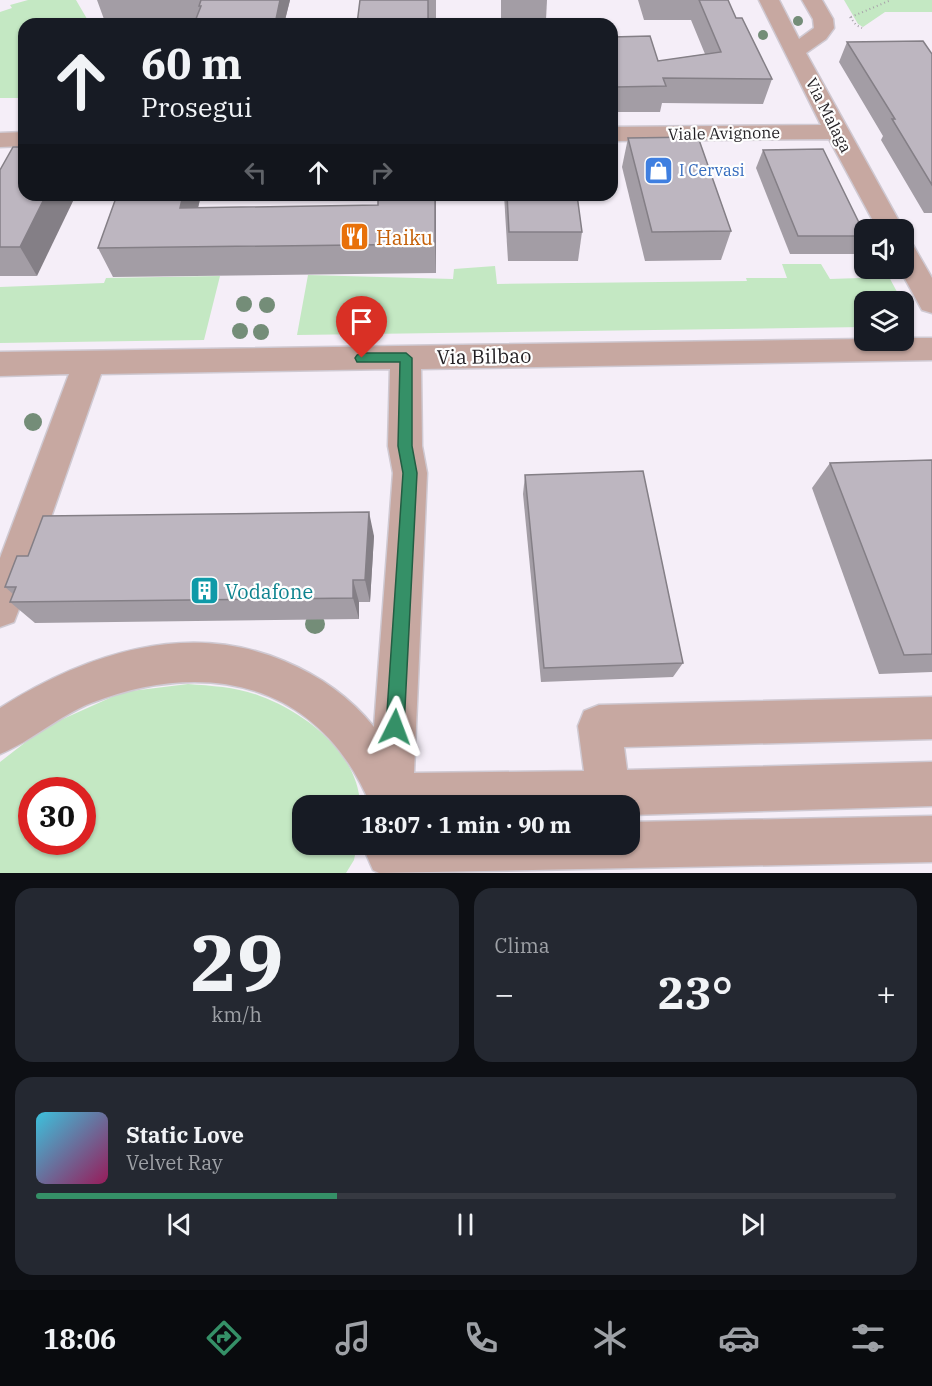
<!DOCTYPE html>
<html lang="it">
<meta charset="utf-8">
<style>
:root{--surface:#171b24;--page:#242831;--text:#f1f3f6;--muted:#9ea1a6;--line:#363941;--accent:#359067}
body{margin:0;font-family:"IBM Plex Serif",serif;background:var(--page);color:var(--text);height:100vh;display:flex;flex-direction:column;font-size:22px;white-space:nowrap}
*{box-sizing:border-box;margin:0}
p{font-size:20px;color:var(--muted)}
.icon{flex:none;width:33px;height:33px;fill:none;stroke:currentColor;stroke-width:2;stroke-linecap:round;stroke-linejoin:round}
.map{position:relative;height:873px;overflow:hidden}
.sheet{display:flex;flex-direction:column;gap:15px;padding:15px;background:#0d0f14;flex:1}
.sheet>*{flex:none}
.banner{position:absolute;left:18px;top:18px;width:600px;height:183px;border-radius:18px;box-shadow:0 2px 4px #0004;background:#171b24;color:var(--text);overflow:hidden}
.controls{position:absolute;left:854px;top:219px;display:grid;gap:12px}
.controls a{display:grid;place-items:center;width:60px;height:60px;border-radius:12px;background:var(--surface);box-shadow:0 2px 4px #0004;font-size:30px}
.speed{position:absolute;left:18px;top:777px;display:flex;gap:12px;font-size:30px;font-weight:700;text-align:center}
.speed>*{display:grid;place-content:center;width:78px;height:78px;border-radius:50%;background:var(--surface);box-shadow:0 2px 4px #0004;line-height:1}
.speed .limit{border:9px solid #d22;background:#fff;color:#111}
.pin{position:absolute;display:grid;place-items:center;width:51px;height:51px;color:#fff;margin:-62px -26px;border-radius:50% 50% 50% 0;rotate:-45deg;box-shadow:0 0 6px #0007}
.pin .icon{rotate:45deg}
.me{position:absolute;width:66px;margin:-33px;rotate:3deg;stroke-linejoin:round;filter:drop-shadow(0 0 4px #0008)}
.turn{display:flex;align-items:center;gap:21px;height:126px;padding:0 24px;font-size:27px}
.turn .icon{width:78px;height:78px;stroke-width:2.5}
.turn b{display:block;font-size:42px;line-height:51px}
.lanes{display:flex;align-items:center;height:57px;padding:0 24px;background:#0003;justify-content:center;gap:30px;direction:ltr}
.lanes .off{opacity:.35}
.big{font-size:45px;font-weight:800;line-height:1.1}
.sheet .tile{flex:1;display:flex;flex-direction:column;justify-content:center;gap:9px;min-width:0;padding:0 21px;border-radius:18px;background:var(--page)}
.sheet .dial{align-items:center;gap:0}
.dial b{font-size:78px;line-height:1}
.song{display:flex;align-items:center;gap:18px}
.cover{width:72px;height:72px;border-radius:9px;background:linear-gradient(135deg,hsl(190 70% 55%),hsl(330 70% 35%))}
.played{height:6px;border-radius:3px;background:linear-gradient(90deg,var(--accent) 35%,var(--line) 35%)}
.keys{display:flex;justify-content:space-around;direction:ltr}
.heat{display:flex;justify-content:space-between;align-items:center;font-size:33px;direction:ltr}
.sheet .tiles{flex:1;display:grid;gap:15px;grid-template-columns:1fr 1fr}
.tile:last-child{grid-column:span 2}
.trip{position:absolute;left:292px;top:795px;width:348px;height:60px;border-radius:18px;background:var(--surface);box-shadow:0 2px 4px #0004;font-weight:800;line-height:60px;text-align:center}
.tab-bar{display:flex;height:96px;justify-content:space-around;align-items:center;background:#090b0e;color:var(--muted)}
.tab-bar .icon{width:42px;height:42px}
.tab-bar .selected{color:var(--accent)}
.tab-bar b{font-size:27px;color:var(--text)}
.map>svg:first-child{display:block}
.green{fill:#c4e8c3;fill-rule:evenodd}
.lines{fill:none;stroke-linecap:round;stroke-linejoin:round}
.minor-casing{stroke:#cfc9d2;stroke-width:3}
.path{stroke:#a8a3aa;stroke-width:2;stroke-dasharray:1 3;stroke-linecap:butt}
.minor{fill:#c7a8a1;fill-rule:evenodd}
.tree{fill:#748d78}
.wall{fill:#a39da5}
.shaded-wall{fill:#847f86}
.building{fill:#bdb6c0;stroke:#847f86;stroke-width:1.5}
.route{fill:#359067;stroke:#225e43;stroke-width:1.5}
.labels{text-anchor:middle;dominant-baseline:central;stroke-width:4.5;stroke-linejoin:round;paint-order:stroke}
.far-street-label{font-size:16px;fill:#221f23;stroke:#fefefe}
.far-shop-label{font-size:16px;fill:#366cbe;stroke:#fefefe;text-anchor:start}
.food-label{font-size:20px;fill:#c56008;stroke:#fefefe;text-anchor:start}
.street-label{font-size:20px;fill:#221f23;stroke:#fefefe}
.culture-label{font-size:20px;fill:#0d838f;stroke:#fefefe;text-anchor:start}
</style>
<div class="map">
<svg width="932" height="873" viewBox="0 0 932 873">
<rect width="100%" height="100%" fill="#f5eef8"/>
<g class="green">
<polygon points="28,0 76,0 90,24 24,24 24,98 0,98 0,12 12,8 10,5"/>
<polygon points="844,0 932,0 932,12 885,12 863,27 858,24"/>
<polygon points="782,264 821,264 830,279 889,277 902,301 864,302 864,327 297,335 308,275 453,279 454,269 495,266 497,284 747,281 746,278 787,278"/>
<polygon points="220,276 204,340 0,343 0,287 104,283 106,278"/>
<path d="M188 684C213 686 237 687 260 696 305 712 359 754 360 805L303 806V844L357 845 354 860 346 873H0V762L45 727 123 692ZM32 790H82V842H32Z"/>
</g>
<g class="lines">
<defs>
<g id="minor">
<polygon points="759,0 779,0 799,39 814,28 813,19 802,0 822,0 833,19 834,28 826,39 806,53 904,230 903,232 903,230 878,230 829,139 612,141 612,127 821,125"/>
<polygon points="24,132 24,146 0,147 0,133"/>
<polygon points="903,242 913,245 932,278 932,313 922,310 899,268 903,268"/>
<path d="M903 338H932V360L421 369 422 446 427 473 414 773 584 771 578 726 584 711 599 705 932 697V739L624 747 627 770 932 762V806L630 815V806H371C320 682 207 658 91 703 58 716 32 741 0 754V708C85 654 187 620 284 661 320 676 350 697 374 727L393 473 388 446 390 369 101 374 19 609 14 622 0 627V558L69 374 0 376V352L864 339 903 340Z"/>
<polygon points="932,816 932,862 379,873 373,870 366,854 370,844 630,844 630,822"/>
</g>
</defs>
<use href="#minor" class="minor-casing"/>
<g class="path">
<polyline points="850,17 856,25 862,28"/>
<polyline points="851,17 891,0"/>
</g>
<use href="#minor" class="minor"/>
</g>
<g class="tree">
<circle cx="798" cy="21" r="5"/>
<circle cx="763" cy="35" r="5"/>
<circle cx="244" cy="304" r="8"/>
<circle cx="267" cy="305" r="8"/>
<circle cx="240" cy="331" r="8"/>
<circle cx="261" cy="332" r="8"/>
<circle cx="33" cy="422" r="9"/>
<circle cx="315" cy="624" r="10"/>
</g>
<g class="wall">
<polygon points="97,0 290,0 284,24 194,24 196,20 105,22"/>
<polygon points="360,0 436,0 436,18 429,18"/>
<polygon points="501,0 547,0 546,20 501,19"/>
<polygon points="638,0 728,0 736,18 772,79 763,104 662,103 660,112 612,112 612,37 658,61 705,54 691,20 644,20"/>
<polygon points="847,42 932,54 932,213 924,213 881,140 883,136 839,62"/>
<polygon points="628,138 731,231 721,260 645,261 622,167"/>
<polygon points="763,150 864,236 864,239 856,254 790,254 756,168"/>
<polygon points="0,170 37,276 0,276"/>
<polygon points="117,195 201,195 198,208 378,205 378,195 436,195 436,273 113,277 98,248"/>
<polygon points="504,195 577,195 582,232 578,261 508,261"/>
<polygon points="932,460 932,672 879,674 812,488 830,463"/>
<polygon points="525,475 683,663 673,677 541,682 523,494"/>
<polygon points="374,536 370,602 359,602 359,619 35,623 10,602 13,594 5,587"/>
</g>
<g class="shaded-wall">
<polygon points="280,0 290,0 284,24 275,24"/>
<polygon points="428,0 429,24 428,24"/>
<polygon points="46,195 76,195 37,276 20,247"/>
<polygon points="183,195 201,195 191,237 180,208"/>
<polygon points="435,195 436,195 436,273 435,244"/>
<polygon points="369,512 374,536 370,602 365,580"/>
<polygon points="353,580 359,602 359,619 353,598"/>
</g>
<g class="building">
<polygon points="201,0 280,0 275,24 194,24 201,6 199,6"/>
<polygon points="360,0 428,0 428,24 357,24"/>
<polygon points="699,0 728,0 736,18 742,18 772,79 663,78 666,86 615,87 612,76 612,37 650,36 658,61 721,52"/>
<polygon points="923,41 932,54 932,185 892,119 895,119 847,42"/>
<polygon points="698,137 731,231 652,232 628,138"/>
<polygon points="13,147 24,147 24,195 46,195 20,247 0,247 0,170"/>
<polygon points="823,149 864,233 864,236 798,236 763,150"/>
<polygon points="117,195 183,195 180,208 378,205 378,195 435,195 435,244 98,248"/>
<polygon points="507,195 577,195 582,232 509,232"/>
<polygon points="932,460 932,654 904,655 830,463"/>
<polygon points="643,471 683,663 544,668 525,475"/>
<polygon points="369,512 365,580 353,580 353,598 10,602 16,587 5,587 17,556 28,556 43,516"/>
</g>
<polygon class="route" points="362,353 406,353 412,358 412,446 417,473 404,727 401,734 395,736 389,734 386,727 403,473 398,446 400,362 357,362 355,358 357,355"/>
<defs>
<symbol id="shop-square" viewBox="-11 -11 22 22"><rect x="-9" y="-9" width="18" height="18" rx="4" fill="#3f7fe0" stroke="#fefefe"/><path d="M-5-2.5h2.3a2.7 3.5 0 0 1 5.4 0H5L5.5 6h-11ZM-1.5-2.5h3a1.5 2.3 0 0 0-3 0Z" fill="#fff"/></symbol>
<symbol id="restaurant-square" viewBox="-11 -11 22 22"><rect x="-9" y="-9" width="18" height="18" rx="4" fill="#e8710a" stroke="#fefefe"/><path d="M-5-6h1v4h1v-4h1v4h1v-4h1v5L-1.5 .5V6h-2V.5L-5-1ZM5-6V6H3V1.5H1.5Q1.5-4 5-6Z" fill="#fff"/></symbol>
<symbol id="building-square" viewBox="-11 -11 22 22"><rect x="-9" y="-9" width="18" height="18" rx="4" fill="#0f9aa8" stroke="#fefefe"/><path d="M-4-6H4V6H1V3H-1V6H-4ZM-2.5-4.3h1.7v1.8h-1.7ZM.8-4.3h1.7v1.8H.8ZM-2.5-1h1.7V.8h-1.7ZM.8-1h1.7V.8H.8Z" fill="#fff"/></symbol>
</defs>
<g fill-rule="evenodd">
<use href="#shop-square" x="642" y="154" width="33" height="33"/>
<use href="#restaurant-square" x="338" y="220" width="33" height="33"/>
<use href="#building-square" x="188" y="574" width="33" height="33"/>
</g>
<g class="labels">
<g class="far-street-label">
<text transform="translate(829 115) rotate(63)">Via Malaga</text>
<text transform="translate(724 133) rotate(-1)">Viale Avignone</text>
</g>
<g class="far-shop-label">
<text x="679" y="170">I Cervasi</text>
</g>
<g class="food-label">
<text x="376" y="237">Haiku</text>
</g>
<g class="street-label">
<text transform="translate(484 356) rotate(-1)">Via Bilbao</text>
</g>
<g class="culture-label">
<text x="225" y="591">Vodafone</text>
</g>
</g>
</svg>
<div class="controls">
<a><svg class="icon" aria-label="sound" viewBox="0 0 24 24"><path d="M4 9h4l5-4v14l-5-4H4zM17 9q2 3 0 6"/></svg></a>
<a><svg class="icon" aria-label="layers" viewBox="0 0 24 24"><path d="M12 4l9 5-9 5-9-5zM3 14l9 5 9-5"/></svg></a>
</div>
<div class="speed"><div class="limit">30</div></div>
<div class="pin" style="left:362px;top:358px;background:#d93025"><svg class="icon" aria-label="arrive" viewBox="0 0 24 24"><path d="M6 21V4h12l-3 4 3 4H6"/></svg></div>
<svg class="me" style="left:395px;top:727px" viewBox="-20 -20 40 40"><path d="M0-17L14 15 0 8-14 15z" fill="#359067" stroke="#fff" stroke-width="4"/></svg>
<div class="trip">18:07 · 1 min · 90 m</div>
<div class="banner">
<div class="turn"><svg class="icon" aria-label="ahead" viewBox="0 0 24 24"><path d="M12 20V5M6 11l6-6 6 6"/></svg><div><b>60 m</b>Prosegui</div></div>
<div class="lanes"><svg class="icon off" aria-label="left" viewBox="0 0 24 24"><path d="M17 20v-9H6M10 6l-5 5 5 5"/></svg><svg class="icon" aria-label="ahead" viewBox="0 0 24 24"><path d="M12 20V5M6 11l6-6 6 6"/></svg><svg class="icon off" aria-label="right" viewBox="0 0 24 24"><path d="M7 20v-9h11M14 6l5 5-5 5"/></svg></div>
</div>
</div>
<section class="sheet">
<div class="tiles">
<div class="tile dial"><b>29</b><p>km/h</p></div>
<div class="tile"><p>Clima</p>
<div class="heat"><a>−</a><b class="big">23°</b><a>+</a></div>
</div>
<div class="tile">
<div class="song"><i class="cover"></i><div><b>Static Love</b><p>Velvet Ray</p></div></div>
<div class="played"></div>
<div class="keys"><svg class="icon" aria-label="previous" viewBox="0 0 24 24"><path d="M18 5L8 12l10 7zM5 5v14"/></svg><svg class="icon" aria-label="pause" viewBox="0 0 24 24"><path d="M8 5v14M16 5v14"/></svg><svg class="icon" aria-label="next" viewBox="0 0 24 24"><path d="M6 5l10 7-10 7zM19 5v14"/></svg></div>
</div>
</div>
</section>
<nav class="tab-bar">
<b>18:06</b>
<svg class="icon selected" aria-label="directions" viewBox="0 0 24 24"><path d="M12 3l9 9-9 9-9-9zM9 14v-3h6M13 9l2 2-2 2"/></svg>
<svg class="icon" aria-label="music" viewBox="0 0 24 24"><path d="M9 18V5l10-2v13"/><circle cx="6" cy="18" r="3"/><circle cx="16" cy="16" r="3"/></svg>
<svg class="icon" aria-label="phone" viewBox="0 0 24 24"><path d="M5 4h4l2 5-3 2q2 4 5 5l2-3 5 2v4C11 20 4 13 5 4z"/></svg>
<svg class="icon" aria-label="climate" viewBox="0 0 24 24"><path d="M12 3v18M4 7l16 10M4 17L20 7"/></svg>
<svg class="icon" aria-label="car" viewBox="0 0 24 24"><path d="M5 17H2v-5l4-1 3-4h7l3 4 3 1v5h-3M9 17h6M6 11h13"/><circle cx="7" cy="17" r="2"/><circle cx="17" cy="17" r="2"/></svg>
<svg class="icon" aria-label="filters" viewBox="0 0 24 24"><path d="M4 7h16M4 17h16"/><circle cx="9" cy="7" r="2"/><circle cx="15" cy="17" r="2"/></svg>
</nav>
